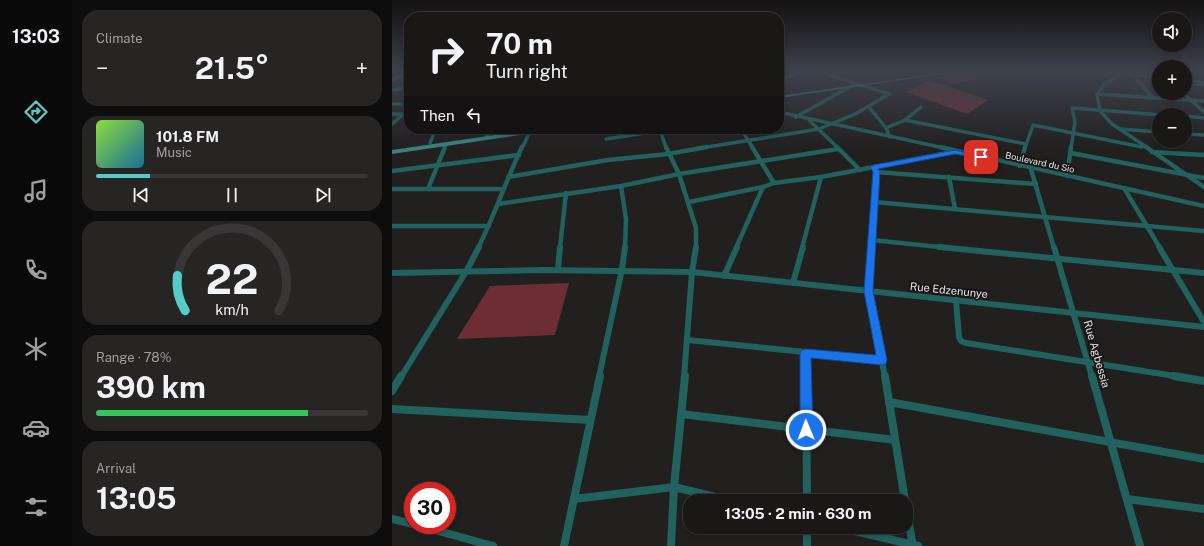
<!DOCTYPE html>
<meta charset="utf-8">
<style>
:root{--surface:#1a1717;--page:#272424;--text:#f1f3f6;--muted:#9f9fa1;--line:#383636;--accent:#54cdc8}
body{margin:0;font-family:"Public Sans",sans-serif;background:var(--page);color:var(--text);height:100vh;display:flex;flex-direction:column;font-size:15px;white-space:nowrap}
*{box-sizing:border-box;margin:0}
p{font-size:13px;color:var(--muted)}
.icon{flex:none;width:22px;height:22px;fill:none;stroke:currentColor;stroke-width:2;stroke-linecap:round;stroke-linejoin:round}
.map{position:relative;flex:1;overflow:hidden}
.sheet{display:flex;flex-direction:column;gap:10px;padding:10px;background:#0e0d0d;width:320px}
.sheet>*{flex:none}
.top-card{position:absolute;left:12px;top:12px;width:380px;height:122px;border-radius:16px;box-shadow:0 2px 6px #0003,0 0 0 1px var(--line);background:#1a1717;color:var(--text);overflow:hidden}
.controls{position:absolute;left:760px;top:12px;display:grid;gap:8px}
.controls a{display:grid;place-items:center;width:40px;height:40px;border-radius:50%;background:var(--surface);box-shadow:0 2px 6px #0003,0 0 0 1px var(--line);font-size:20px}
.speed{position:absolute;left:12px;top:482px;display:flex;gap:8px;font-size:20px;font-weight:700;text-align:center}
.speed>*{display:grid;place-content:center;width:52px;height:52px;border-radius:50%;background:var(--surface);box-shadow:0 2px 6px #0003,0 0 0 1px var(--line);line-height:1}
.speed .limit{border:6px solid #d22;background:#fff;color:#111}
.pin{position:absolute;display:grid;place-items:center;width:34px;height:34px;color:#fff;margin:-17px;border-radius:8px;box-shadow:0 2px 6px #0006}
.me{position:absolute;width:44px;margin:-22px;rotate:359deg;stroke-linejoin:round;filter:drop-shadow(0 0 3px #0008)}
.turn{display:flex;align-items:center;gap:14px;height:84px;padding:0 16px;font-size:18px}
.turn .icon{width:52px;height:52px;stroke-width:2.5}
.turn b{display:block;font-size:28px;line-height:34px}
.then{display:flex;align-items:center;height:38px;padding:0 16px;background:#0003;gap:8px;font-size:15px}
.big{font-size:30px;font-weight:700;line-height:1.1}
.sheet .tile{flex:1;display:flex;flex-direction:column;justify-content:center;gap:6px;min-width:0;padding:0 14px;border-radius:16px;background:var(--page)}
.sheet .dial{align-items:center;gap:0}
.dial svg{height:104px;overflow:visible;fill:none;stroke:var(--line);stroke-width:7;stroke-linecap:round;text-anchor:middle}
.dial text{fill:var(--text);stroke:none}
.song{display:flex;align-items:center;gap:12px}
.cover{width:48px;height:48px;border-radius:6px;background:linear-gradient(135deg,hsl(90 70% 55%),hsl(200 70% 35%))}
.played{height:4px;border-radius:2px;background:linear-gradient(90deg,var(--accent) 20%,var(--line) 20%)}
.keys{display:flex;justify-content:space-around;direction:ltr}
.heat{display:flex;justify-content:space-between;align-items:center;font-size:22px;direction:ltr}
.charge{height:6px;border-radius:3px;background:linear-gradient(90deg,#34c759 78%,var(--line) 0)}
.trip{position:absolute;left:291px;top:494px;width:230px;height:40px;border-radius:16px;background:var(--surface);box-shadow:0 2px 6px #0003,0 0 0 1px var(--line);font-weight:700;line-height:40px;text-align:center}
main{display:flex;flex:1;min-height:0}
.dock{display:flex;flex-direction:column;width:72px;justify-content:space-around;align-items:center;background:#0a0909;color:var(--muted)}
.dock .icon{width:28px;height:28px}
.dock .on{color:var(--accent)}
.dock b{font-size:18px;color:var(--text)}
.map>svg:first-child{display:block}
.green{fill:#6c2e34}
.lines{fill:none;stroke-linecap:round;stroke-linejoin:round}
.street-far3{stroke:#21615e;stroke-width:3.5}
.street-far2{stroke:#21615e;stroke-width:4.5}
.street-far1{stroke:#21615e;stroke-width:6}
.street{stroke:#21615e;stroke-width:8}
.secondary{fill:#38817e;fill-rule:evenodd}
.route{fill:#1a73e8;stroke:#114b97}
.labels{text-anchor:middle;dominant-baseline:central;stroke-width:4;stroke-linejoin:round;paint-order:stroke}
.far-street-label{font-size:9px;fill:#e5e3e3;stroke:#181616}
.street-label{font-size:11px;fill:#e5e3e3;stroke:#181616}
</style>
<main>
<nav class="dock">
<b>13:03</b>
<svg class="icon on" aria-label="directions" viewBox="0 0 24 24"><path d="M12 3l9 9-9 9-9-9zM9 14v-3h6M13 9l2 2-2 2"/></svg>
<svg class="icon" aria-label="music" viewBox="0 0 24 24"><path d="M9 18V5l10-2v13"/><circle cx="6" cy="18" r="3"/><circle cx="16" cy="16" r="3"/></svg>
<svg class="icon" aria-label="phone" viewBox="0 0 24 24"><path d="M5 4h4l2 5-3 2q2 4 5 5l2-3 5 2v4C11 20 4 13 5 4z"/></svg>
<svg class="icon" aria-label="climate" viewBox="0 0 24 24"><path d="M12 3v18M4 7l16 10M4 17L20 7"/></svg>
<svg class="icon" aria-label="car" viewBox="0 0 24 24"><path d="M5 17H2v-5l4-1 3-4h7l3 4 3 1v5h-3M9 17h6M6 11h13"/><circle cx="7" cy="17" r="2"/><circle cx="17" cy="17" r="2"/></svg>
<svg class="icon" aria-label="filters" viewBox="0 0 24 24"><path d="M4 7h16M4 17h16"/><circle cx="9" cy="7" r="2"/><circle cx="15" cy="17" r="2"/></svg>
</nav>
<section class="sheet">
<div class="tile"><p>Climate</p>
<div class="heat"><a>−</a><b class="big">21.5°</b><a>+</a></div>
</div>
<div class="tile">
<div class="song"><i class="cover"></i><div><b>101.8 FM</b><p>Music</p></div></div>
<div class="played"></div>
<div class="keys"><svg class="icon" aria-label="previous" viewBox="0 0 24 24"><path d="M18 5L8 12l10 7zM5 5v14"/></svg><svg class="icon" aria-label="pause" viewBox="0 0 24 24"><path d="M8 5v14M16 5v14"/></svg><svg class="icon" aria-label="next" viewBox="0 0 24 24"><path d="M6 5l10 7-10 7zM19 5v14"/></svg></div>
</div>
<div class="tile dial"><svg viewBox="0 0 100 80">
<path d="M14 69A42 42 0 1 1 86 69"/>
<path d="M14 69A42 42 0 0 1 8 42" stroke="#54cdc8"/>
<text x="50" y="56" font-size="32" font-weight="700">22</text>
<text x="50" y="72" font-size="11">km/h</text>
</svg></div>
<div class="tile"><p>Range · 78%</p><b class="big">390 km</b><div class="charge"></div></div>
<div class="tile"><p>Arrival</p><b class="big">13:05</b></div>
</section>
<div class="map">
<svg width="812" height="546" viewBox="0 0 812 546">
<rect width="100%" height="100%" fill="#221f1f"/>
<g class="green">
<polygon points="575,72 587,79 560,84 549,77"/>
<polygon points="538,80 596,100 575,114 514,92"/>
<polygon points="177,283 163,335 65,339 98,286"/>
</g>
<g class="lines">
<g class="street-far3">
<polyline points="428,72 497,94"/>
<polyline points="729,74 712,85 705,94 708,111 720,124 756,148"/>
<polyline points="741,75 761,98"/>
<polyline points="0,79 17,75"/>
<polyline points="387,81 408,72"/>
<polyline points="793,83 812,85"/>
<polyline points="0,90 17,88"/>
<polyline points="791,93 812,112"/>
<polyline points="705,94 812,101"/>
<polyline points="0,104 17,104"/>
<polyline points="477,107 494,128 498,137"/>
<polyline points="387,112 552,148"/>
<polyline points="0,114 12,114"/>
<polyline points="793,116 812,118"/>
<polyline points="404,117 461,85"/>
<polyline points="417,120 446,148"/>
<polyline points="513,120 634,144"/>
<polyline points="0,124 17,109"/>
<polyline points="494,128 513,120 529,107"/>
<polyline points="268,129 274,148"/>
<polyline points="349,129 361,148"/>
<polyline points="728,129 767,132"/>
<polyline points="793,134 812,135"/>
<polyline points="94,138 98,129"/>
<polyline points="214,139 280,129"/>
<polyline points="38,143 44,129"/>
<polyline points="52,148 54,144"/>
<polyline points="130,148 138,132"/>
<polyline points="309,148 427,129 463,114 497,94"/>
<polyline points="633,148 641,125 750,147"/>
<polyline points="679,148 683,122 680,108 771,115"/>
</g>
<g class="street-far2">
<polyline points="274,147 287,174 304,228 304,248"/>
<polyline points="360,147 382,183"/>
<polyline points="445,147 468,170"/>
<polyline points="548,147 812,206"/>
<polyline points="754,147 812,187"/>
<polyline points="760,152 812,155"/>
<polyline points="679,153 812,178"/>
<polyline points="628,166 633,147"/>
<polyline points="639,169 662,248"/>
<polyline points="0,171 127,155"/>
<polyline points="484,172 644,184"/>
<polyline points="675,176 679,147"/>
<polyline points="116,177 216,160 276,154 315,147"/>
<polyline points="557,177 563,209"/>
<polyline points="229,186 234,219 233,248"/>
<polyline points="732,188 768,248"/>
<polyline points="0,189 111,189"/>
<polyline points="36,189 53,147"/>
<polyline points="297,202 371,187 382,183 429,177 561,152"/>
<polyline points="482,202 812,231"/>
<polyline points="106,204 229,186 287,174 446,149"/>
<polyline points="0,226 97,226"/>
<polyline points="480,240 557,248"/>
<path d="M86 248C103 215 114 180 130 147"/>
<polyline points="168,248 174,193"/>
<polyline points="344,248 371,187"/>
<polyline points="410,248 429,177"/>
<polyline points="479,248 484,172 482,167"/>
</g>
<g class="street-far1">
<polyline points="479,247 476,291 493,377"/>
<polyline points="547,247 812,273"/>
<polyline points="662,247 700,377"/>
<polyline points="767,247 812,322"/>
<polyline points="166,269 168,247"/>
<polyline points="0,273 150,270 300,272 812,327"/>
<polyline points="332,276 345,247"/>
<polyline points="401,283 411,247"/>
<polyline points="564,300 567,337 569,341 574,343 789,377"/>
<polyline points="296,340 490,360"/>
<polyline points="414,353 414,377"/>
<polyline points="9,377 75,270 87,247"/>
<polyline points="207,377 230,269 233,247"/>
<polyline points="292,377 300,272 304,247"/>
</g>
<g class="street">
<polyline points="414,376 415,501"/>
<polyline points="493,376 513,501"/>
<polyline points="700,376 748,546"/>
<polyline points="782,376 812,381"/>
<polyline points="0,391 9,376"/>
<polyline points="497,402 812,459"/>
<polyline points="0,409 198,420"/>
<polyline points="289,414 503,440"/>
<polyline points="182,499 282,487 340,501"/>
<polyline points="735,499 812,509"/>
<polyline points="514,506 521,546"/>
<polyline points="0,519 21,524"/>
<polyline points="25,525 101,546"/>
<polyline points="415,527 415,546"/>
<polyline points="446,527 526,546"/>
<polyline points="172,546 208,376"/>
<polyline points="279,546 282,487 293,376"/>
</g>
<g class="secondary">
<polygon points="555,72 567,72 387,98 387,96"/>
<polygon points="714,72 728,72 767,77 767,79"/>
<polygon points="793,79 812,81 812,83 793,81"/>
<polygon points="144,129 158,129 155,131 0,154 0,150"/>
</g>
</g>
<linearGradient id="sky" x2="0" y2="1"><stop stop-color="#131111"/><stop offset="0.48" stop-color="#3e424d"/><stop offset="1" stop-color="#3e424d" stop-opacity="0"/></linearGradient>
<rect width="812" height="149" fill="url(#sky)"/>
<polygon class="route" points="563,150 592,157 589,159 563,154 486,169 488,172 481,291 495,360 494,364 490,365 419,358 421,430 419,434 414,436 410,434 408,430 408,353 410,350 414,349 484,355 472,291 481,172 478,167 482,165"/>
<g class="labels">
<g class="far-street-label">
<text transform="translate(648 162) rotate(12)">Boulevard du Sio</text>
</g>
<g class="street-label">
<text transform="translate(557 290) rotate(6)">Rue Edzenunye</text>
<text transform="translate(705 354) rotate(74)">Rue Agbessia</text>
</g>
</g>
</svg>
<div class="controls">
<a><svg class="icon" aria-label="sound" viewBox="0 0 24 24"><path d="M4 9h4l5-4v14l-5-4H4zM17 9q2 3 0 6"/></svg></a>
<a>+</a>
<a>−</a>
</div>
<div class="speed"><div class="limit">30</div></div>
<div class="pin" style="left:589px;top:157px;background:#d93025"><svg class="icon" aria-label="arrive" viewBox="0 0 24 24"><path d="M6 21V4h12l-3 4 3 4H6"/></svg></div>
<svg class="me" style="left:414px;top:430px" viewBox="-20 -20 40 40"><circle r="17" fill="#1a73e8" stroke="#fff" stroke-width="3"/><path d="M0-11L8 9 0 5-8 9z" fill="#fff"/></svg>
<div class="trip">13:05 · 2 min · 630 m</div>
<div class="top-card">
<div class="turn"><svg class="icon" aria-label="right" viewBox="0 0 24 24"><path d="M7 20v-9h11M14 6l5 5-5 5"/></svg><div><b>70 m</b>Turn right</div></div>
<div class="then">Then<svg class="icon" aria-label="left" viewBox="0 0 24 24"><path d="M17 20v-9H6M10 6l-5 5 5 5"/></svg></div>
</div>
</div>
</main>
